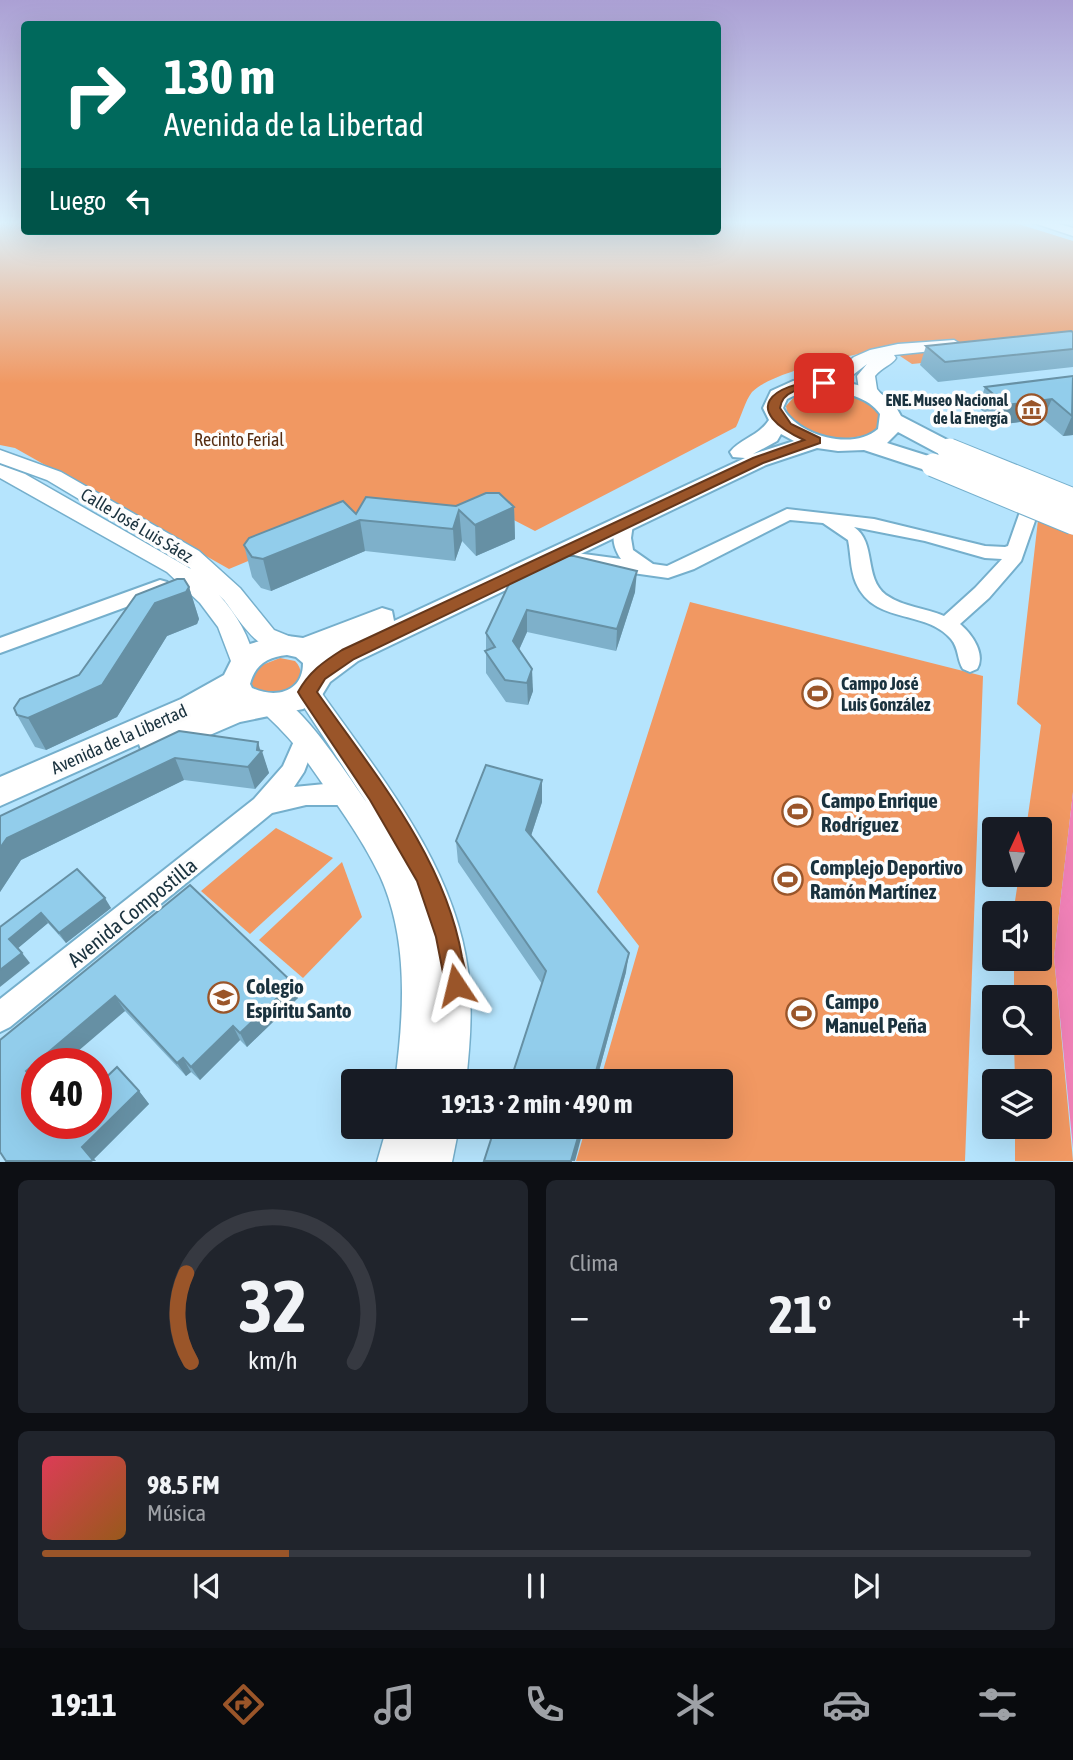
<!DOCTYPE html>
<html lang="es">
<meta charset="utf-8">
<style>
:root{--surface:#171b24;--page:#20242c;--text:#f1f3f6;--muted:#9ea1a6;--line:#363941;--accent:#9a5529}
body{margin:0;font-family:"Asap Condensed",sans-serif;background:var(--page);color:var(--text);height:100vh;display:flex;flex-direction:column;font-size:26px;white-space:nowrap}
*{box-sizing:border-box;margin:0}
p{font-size:23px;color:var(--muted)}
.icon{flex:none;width:38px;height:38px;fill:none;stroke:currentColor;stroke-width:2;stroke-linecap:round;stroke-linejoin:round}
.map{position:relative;height:1162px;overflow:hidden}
.drawer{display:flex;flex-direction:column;gap:18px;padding:18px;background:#0d0f14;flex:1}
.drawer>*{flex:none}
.banner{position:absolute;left:21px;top:21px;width:700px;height:214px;border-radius:7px;box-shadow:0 7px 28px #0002;background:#00695c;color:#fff;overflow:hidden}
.needle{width:46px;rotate:4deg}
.buttons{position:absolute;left:982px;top:817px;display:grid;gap:14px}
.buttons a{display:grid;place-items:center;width:70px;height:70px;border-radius:7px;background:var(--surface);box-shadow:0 7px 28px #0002;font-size:35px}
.speed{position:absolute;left:21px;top:1048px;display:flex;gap:14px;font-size:35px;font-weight:700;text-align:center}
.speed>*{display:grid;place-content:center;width:91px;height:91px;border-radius:50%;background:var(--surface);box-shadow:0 7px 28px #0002;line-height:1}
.speed .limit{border:10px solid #d22;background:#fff;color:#111}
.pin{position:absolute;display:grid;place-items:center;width:60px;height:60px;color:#fff;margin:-30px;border-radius:14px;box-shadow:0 4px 10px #0006}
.me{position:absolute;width:77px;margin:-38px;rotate:350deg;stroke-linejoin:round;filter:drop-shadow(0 0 5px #0008)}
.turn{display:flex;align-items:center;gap:24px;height:147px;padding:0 28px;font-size:32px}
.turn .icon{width:91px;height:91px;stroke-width:2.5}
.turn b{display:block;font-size:49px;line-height:60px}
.then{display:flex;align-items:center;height:66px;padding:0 28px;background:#0003;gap:14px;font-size:26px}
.big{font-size:52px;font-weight:700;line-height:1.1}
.drawer .card{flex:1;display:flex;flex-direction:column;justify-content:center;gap:10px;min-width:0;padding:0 24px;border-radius:10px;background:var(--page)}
.drawer .dial{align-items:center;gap:0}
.dial svg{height:182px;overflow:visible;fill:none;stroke:var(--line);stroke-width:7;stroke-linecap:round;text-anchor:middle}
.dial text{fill:var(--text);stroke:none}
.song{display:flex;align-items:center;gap:21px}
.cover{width:84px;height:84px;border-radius:10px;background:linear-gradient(135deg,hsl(350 70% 55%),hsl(30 70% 35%))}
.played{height:7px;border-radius:4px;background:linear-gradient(90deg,var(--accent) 25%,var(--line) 25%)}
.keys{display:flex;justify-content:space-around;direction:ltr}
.heat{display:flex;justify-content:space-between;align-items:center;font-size:38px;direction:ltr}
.drawer .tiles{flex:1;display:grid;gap:18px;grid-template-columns:1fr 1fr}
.card:last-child{grid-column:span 2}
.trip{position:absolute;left:341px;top:1069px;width:392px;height:70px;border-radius:7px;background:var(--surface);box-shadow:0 7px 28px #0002;font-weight:700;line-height:70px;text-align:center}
.dock{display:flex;height:112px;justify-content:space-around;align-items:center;background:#090b0e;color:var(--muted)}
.dock .icon{width:49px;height:49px}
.dock .on{color:var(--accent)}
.dock b{font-size:32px;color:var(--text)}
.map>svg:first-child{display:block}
.green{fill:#f19862}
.water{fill:#f081b7}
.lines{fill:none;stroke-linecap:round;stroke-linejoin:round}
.minor-casing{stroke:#75afcc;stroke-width:4}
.tertiary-casing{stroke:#75afcc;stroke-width:3}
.secondary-casing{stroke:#75afcc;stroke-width:4}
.minor{fill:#fff;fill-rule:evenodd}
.tertiary{fill:#fff;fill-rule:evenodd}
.secondary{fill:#fff;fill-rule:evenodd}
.secondary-bridge-casing{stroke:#75afcc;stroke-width:25;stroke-linecap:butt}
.secondary-bridge{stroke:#fff;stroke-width:23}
.wall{fill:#7eb0ca}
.shaded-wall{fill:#6690a4}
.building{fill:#92cdeb;stroke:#6690a4;stroke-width:2}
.route{fill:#9a5529;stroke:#64371b;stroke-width:2}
.labels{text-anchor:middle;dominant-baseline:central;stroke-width:7;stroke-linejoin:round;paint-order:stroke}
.far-poi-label{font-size:16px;font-weight:bold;fill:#1a323e;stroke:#fdfdfd;text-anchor:end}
.park-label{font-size:18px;fill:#562d12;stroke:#fdfdfd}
.street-label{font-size:18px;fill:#1a323e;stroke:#fdfdfd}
.poi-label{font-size:18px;font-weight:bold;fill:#1a323e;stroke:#fdfdfd;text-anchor:start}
.near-poi-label{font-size:21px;font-weight:bold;fill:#1a323e;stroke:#fdfdfd;text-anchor:start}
.near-street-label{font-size:21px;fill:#1a323e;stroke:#fdfdfd}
</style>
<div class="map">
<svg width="1073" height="1162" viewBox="0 0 1073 1162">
<rect width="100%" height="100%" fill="#b5e4fd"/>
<g class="green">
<path d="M0 222H24V231H718V222H1012L1073 241V348L912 364 888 348C857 354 772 371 752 392 745 401 741 417 736 427L535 531 500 513H363L229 569 15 448 0 445Z"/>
<path d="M816 389C843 389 861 397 881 412L879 430C854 444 790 443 786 406L797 394Z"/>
<polygon points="1038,520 1073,535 1073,792 1054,957 1073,1161 1015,1161 1015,1127 1040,1127 1040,1082 1015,1081 1014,1043 1040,1043 1040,998 1014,997 1014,959 1040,959 1040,914 1013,914 1019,875 1040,875 1040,830 1026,829 1041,725 1017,704"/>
<polygon points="690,602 983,676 965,1161 576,1161 586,1127 721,1127 721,1082 600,1081 639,946 597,892"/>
<path d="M280 658 295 661C309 675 295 692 278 695 271 696 261 692 254 690L250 679 257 667Z"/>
<polygon points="276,828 333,858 250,934 201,891"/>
<polygon points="342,862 362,917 303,978 259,940"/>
</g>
<polygon class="water" points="1073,792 1073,1148 1054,957"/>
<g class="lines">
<defs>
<g id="minor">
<path d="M1036 487 1045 492 1021 561 989 598 960 624C972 634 986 654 977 669L970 672 963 669C957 660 959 648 951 639 926 609 874 625 856 583 850 569 851 554 848 540L823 523 790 520 694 569 668 578 569 564 562 562 560 558 562 554 569 552 621 559C613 547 612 538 615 524L624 518 633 524 631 538 633 550 653 564 667 566 787 509 874 519 985 546 1005 547 1008 546 1027 492ZM854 527 925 541 985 558 1002 559 975 588 944 616C926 608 903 607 886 595 863 577 877 543 854 527Z"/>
<polygon points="160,580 167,582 170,587 167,592 0,653 0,638"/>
<polygon points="306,729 314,732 317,738 304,772 294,787 325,784 354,788 357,795 354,802 345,805 306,805 272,813 10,1027 0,1032 0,999 254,799 283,766 298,732"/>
</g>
<g id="tertiary">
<polygon points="1031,222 1052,222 1073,228 1073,236"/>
<path d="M954 340 962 345 960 348 894 355 896 358C892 365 882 367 875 376L877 389 885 399 882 403H870L859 390 857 376 867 364 845 381 824 388 815 383 837 371 854 357 870 350 898 344Z"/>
<path d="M0 450 61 472 199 551 240 588 274 630 296 639 299 645 296 651C262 661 241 622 224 600L219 595C237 615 250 637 255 663L252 669 243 672 234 669 218 627 200 603 167 572 0 478V465L25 474 191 569 183 561 47 480 0 463Z"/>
<path d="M307 682 316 685C376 771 454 862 468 970 473 1008 470 1044 466 1082H395C404 1014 409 940 380 876 361 836 333 799 308 763 300 751 291 740 281 730 274 722 265 716 260 706L264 699C267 698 272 696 274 696 299 698 352 782 367 803L294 692 298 685Z"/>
<polygon points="387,1127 459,1127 452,1162 377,1162"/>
</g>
<path id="secondary" d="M824 377 874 389 893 402 901 416 957 445 960 450 957 455H941L898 432 887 443 941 460 944 465 941 470H925L864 450 838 451 817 448 766 465 358 661 330 682 319 700 303 709 240 722 154 759 143 755 139 744 0 806V777L181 699 224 675 234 655 250 644 280 635 303 638 382 608 392 611 394 621 745 458 733 457 730 452C741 438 758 437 769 420L763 408 771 391 793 381ZM824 389C843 392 869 397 880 414L878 429C853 451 798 436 783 408L787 399 804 391ZM781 434 794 441 753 454 777 441ZM287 655 296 657 303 663C303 692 276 699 252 688L250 684C255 665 267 657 287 655Z"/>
</defs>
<use href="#minor" class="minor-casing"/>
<use href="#tertiary" class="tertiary-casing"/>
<use href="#secondary" class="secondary-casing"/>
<use href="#minor" class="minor"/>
<use href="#tertiary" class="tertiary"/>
<use href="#secondary" class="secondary"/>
<defs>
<g id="secondary-bridge">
<polyline points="949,450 1073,500"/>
<polyline points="933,465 1073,523"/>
</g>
</defs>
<use href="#secondary-bridge" class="secondary-bridge-casing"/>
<use href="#secondary-bridge" class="secondary-bridge"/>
</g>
<g class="wall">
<polygon points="1073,332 1073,367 938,382 920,365 926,346"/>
<polygon points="1073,376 1073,435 1063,436 1043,419 998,425 978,407 985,387"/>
<polygon points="456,506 514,507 515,539 476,556 462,541 455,561 365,551 271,591 261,588 252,577 244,545 356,514"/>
<polygon points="555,556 635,592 616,651 527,632 519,650 533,691 528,705 506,702 486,673 486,633 521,576 521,568"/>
<polygon points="189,587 199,619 197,624 167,636 117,717 46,750 35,747 17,715 79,675"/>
<polygon points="179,731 261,751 269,773 255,789 184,780 21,860 0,892 0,816"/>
<polygon points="542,780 542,802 531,836 626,972 596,1082 510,1082 542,984 458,862 456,841"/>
<polygon points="77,869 111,908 66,943 48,923 18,948 30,963 0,927"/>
<polygon points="190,885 298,998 247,1047 240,1040 200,1080 191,1072 186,1076 125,1011 37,1064 37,1124 96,1124 139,1091 149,1104 94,1159 96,1161 6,1161 0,1040"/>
</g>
<g class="shaded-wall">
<polygon points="1052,399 1043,419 998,425 1006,405"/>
<polygon points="1073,415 1073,435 1063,436 1072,416"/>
<polygon points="514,507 515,539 476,556 475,525"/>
<polygon points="459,510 462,541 455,561 453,529"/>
<polygon points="360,520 365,551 271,591 263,559"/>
<polygon points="637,571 635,592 616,651 617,629"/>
<polygon points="189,587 199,619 197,624 167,636 117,717 46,750 28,718 102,685 155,603"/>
<polygon points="527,610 527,632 513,663 513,641"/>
<polygon points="532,669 533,691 528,705 527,683"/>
<polygon points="258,742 261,753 262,751 269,773 255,789 248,767 257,750"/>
<polygon points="175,758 184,780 21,860 0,892 0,848 7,838"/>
<polygon points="542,780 542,802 526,851 526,830"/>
<polygon points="105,898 111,908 66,943 59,933"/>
<polygon points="41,913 48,923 17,949 9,939"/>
<polygon points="22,953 30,963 0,987 0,970"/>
<polygon points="629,953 626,972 596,1082 593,1082"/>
<polygon points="293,983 298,998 247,1047 240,1033"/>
<polygon points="115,996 125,1011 63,1064 37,1064 37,1084 26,1071"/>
<polygon points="233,1026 240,1040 200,1080 191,1067"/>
<polygon points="183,1058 191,1072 186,1076 177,1063"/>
<polygon points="139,1091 149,1104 94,1159 96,1161 91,1161 82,1147"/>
<polygon points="581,1127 584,1127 575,1161 571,1161"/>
</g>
<g class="building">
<polygon points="1071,331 1073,332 1073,349 945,362 926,346"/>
<polygon points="1073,376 1072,416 1052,399 1006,405 985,387"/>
<polygon points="486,493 499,493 514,507 475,525 459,510 453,529 360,520 263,559 252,557 244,545 249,538 343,501 356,514 366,497 456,506"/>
<polygon points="552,553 555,556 574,556 637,571 617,629 527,610 513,641 532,669 527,683 505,680 485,651 495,647 486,633 510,582 527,573 521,568"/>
<polygon points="177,579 184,579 189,587 186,592 155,603 102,685 28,718 17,715 14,708 20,699 79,675 136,595"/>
<polygon points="179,731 258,742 257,750 262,751 248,767 175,758 7,838 0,848 0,816"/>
<polygon points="486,765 542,780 526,830 629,953 593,1082 510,1082 546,971 456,841"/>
<polygon points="77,869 105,898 59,933 41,913 9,939 22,953 0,970 0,927"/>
<polygon points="190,885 293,983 240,1033 233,1026 191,1067 183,1058 177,1063 115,996 26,1071 37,1084 37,1124 96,1124 96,1087 117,1067 139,1091 82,1147 93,1160 91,1161 6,1161 0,1152 0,1040"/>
<polygon points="495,1127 581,1127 571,1161 484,1161"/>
</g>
<linearGradient id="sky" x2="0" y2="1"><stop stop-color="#aba0d4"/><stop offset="0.58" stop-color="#def3fe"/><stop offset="1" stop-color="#def3fe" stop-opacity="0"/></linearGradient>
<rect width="1073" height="384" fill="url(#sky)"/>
<path class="route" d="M824 380 828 381V386C811 389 783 386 780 408L791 424 820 438V443L763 463 354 659 325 679 317 692C373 772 445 857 462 957 465 970 469 981 464 993L456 997 447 993 436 937 417 881 370 800 301 697 298 692C309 672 323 662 342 650L753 458 804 440C740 410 770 384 824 380Z"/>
<defs>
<symbol id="museum-ring" viewBox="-11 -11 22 22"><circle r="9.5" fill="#fdfdfd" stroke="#9a5529" stroke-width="1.5"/><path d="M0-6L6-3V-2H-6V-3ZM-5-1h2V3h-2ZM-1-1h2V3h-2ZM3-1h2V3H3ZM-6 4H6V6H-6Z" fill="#9a5529"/></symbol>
<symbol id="stadium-ring" viewBox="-11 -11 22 22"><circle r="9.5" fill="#fdfdfd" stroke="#9a5529" stroke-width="1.5"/><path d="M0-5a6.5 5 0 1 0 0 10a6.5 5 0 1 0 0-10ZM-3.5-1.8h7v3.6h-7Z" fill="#9a5529"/></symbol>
<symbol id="school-ring" viewBox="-11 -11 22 22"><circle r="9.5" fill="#fdfdfd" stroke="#9a5529" stroke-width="1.5"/><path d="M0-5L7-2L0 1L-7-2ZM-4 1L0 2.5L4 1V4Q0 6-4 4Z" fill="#9a5529"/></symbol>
</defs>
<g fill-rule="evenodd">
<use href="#museum-ring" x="1014" y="392" width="35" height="35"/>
<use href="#stadium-ring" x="800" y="676" width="35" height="35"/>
<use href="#stadium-ring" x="780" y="794" width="35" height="35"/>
<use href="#stadium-ring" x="770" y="862" width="35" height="35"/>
<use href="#school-ring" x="206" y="980" width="35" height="35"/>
<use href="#stadium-ring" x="784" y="996" width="35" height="35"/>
</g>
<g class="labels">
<g class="far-poi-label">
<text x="1008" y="400">ENE. Museo Nacional<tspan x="1008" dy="18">de la Energía</tspan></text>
</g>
<g class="park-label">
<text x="239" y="439">Recinto Ferial</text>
</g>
<g class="street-label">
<text transform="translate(137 525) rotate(31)">Calle José Luis Sáez</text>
<text transform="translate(119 739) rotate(-24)">Avenida de la Libertad</text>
</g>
<g class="poi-label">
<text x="841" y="683">Campo José<tspan x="841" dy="21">Luis González</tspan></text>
</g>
<g class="near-poi-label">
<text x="821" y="800">Campo Enrique<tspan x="821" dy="24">Rodríguez</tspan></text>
<text x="810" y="867">Complejo Deportivo<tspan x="810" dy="24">Ramón Martínez</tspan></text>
<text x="246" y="986">Colegio<tspan x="246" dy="24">Espíritu Santo</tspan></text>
<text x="825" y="1001">Campo<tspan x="825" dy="24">Manuel Peña</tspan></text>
</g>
<g class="near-street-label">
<text transform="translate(132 912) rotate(-39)">Avenida Compostilla</text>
</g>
</g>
</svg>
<div class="buttons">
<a><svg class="needle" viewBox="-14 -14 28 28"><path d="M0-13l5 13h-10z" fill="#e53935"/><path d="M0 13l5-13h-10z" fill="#9ea1a6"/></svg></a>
<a><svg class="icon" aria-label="sound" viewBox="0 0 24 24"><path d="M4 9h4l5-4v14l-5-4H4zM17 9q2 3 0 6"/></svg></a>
<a><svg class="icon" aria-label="search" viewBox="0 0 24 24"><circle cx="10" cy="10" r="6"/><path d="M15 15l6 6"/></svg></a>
<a><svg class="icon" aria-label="layers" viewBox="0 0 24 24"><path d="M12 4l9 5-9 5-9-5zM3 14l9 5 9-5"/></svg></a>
</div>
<div class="speed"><div class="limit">40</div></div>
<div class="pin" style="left:824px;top:383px;background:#d93025"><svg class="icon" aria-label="arrive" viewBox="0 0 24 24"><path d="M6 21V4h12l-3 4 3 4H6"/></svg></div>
<svg class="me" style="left:456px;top:985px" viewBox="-20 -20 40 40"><path d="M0-17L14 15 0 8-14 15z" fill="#9a5529" stroke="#fff" stroke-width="4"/></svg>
<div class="trip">19:13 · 2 min · 490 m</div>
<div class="banner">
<div class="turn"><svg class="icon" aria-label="right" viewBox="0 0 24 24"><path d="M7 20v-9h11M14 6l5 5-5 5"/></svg><div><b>130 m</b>Avenida de la Libertad</div></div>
<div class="then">Luego<svg class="icon" aria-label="left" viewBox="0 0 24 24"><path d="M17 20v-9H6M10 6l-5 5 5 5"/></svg></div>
</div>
</div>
<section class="drawer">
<div class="tiles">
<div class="card dial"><svg viewBox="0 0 100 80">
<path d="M14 69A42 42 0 1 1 86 69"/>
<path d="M14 69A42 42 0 0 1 12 30" stroke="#9a5529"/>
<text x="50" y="56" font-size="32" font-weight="700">32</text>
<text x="50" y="72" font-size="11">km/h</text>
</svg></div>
<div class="card"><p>Clima</p>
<div class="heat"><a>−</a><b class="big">21°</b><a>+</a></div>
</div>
<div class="card">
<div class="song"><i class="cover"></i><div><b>98.5 FM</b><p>Música</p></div></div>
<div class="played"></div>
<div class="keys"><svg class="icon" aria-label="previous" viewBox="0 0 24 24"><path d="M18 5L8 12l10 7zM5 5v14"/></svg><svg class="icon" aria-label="pause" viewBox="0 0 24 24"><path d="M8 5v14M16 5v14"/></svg><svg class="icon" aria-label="next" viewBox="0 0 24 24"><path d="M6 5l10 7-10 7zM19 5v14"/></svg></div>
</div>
</div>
</section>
<nav class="dock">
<b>19:11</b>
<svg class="icon on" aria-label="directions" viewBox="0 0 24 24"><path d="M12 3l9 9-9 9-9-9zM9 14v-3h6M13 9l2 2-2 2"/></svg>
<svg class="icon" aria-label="music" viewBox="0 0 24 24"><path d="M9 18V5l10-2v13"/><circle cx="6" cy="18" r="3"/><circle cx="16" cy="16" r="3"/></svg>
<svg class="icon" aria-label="phone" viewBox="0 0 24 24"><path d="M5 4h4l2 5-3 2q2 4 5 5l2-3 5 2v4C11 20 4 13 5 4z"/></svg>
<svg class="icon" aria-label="climate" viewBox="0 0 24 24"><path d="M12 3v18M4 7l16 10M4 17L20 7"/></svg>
<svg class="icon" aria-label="car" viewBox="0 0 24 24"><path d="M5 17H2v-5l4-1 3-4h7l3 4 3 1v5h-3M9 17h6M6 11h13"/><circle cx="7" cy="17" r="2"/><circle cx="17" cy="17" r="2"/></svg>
<svg class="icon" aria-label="filters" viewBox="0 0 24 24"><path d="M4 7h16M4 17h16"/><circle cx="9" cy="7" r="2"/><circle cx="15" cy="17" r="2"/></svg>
</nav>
